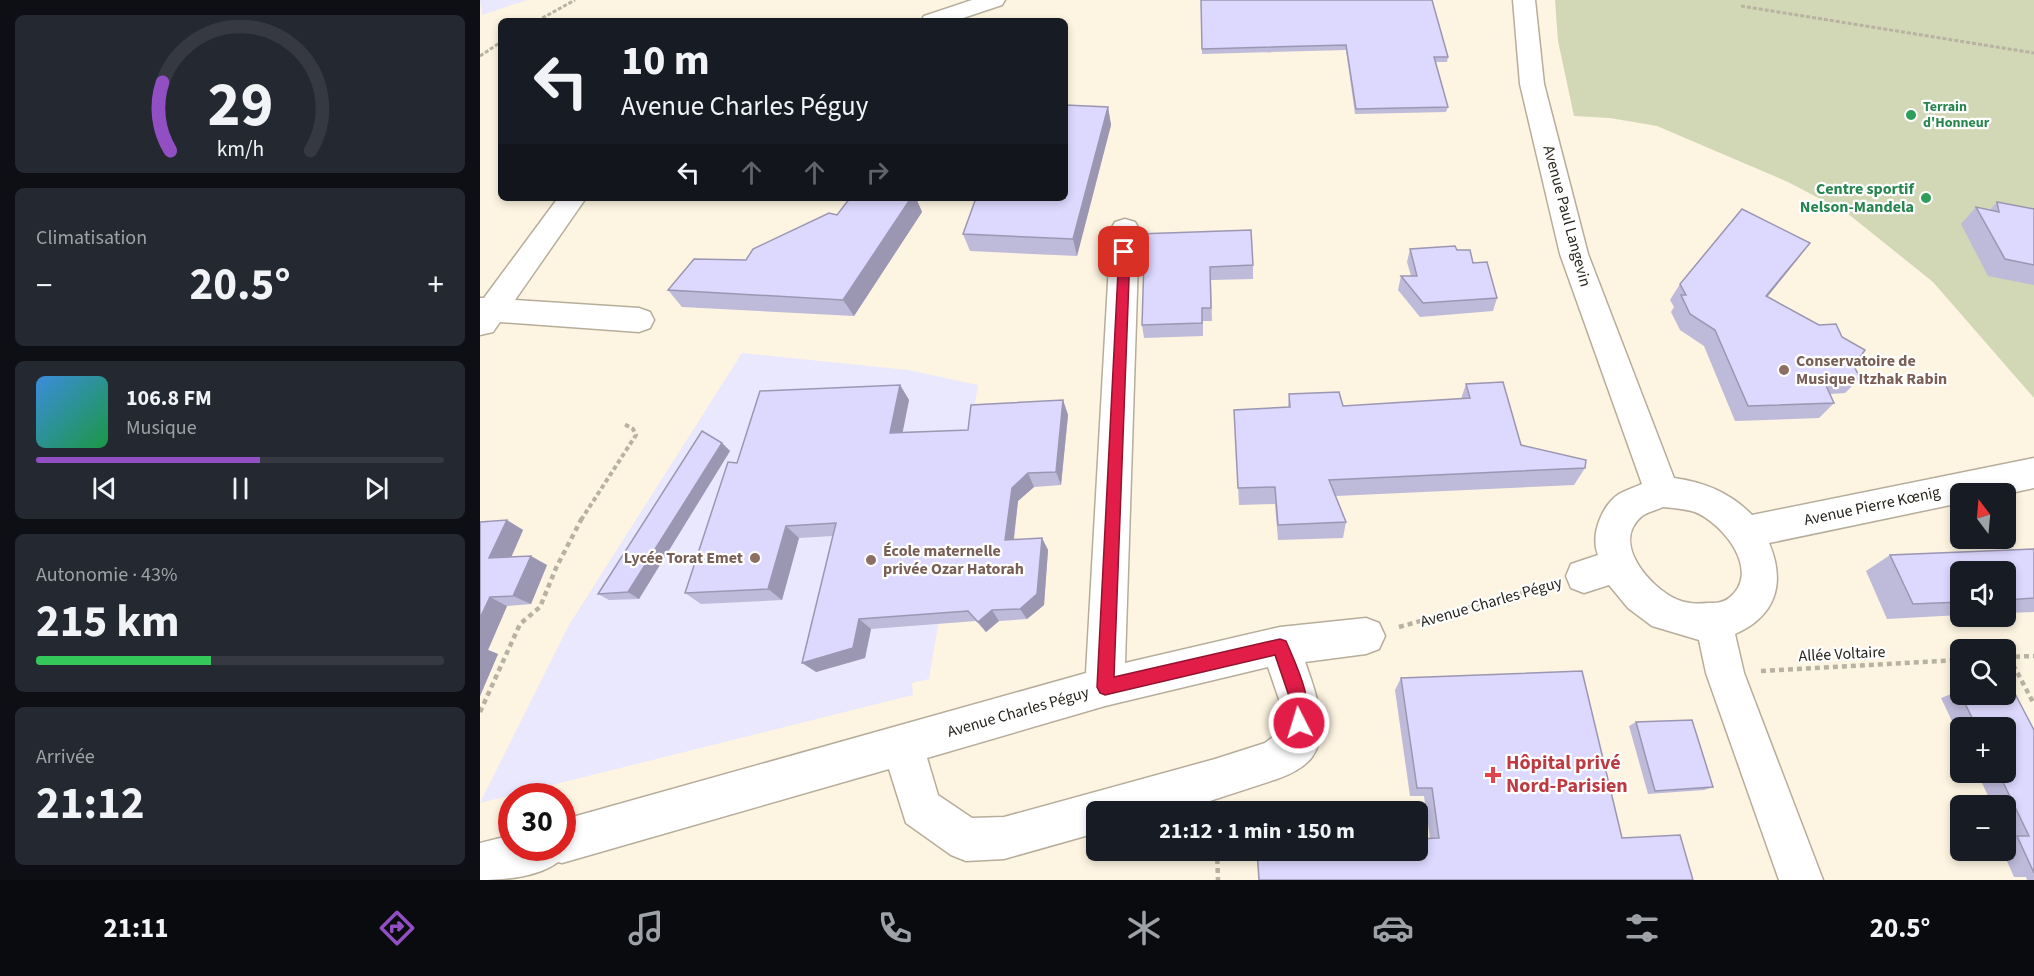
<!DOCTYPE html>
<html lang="fr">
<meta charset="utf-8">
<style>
:root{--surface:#171b24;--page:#242831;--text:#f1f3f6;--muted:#9ea1a6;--line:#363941;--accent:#924ec3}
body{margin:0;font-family:"Source Sans 3",sans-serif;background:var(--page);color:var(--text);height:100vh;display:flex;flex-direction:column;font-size:22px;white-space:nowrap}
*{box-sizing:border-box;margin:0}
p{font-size:20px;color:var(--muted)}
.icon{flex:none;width:33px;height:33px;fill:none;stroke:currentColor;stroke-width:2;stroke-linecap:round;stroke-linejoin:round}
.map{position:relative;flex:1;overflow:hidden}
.sheet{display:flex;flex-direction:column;gap:15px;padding:15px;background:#0d0f14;width:480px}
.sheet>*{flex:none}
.hud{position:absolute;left:18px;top:18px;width:570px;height:183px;border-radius:9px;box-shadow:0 3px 9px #0003;background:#171b24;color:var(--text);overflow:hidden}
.needle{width:39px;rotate:344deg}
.controls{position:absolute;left:1470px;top:483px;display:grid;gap:12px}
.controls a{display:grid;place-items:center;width:66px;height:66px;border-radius:9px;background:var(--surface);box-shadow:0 3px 9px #0003;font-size:30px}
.speed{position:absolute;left:18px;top:783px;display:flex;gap:12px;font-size:30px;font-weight:700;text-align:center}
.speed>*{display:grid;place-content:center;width:78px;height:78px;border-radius:50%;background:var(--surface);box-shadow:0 3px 9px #0003;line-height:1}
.speed .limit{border:9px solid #d22;background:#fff;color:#111}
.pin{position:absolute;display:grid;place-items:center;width:51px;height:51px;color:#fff;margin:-26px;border-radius:12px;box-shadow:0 3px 9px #0006}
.me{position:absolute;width:66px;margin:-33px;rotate:355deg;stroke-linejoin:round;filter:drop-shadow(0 0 4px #0008)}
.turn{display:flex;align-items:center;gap:21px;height:126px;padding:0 24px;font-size:27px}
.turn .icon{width:78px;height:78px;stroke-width:2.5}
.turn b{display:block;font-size:42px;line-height:51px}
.lanes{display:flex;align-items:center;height:57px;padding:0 24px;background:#0003;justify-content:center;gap:30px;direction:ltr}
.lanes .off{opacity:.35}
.big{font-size:45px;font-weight:700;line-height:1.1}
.sheet .card{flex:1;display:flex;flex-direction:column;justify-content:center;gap:9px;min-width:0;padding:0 21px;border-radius:9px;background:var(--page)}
.sheet .dial{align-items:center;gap:0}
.dial svg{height:156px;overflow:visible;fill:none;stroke:var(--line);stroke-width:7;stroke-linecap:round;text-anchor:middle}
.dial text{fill:var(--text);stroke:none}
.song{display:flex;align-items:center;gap:18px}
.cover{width:72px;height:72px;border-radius:9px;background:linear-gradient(135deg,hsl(210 70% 55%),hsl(140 70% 35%))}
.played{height:6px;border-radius:3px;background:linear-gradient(90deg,var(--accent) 55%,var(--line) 55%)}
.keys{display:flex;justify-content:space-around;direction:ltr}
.heat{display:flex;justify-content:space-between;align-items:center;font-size:33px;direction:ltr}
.charge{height:9px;border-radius:4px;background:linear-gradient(90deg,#34c759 43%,var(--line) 0)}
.trip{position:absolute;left:606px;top:801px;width:342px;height:60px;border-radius:9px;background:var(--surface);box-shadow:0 3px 9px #0003;font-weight:700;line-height:60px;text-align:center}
.tabs{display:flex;height:96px;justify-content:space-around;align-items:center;background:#090b0e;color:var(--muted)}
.tabs .icon{width:42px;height:42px}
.tabs .current{color:var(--accent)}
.tabs b{font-size:27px;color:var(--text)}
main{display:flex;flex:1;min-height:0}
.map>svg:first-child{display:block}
.education{fill:#eae8fe}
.green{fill:#d2d8b6}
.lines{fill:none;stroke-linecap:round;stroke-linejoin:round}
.minor-casing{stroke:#b6ad9b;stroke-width:3}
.path-far2{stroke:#b9b2a3;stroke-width:3;stroke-dasharray:4 2;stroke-linecap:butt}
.path-far1{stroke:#b9b2a3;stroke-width:4;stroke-dasharray:4.5 3;stroke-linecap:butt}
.path{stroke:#b9b2a3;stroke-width:4.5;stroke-dasharray:5 4;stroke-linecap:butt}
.minor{fill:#fff;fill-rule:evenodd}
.wall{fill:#bebada}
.shaded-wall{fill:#9b97b2}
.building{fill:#ddd8fe;stroke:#9b97b2;stroke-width:1.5}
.route{fill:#e11d48;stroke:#92132f;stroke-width:1.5}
.leisure-dot{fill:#2e9e5b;stroke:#fff;stroke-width:2}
.education-dot{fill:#8d6e63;stroke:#fff;stroke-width:2}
.health-dot{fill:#e0444e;stroke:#fff;stroke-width:2}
.labels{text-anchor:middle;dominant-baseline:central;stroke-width:4.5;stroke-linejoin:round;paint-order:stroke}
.far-leisure-label{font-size:14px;font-weight:bold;fill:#27864d;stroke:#fff;text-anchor:start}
.leisure-label{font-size:16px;font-weight:bold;fill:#27864d;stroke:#fff;text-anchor:end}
.street-label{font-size:16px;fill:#27241d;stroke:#fff}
.education-label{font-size:16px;font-weight:bold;fill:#785e54;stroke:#fff;text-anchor:start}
.near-health-label{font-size:20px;font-weight:bold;fill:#be3a42;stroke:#fff;text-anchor:start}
</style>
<main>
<section class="sheet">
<div class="card dial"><svg viewBox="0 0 100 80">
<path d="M14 69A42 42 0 1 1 86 69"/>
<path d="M14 69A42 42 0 0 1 10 34" stroke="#924ec3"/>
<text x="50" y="56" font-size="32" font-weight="700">29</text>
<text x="50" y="72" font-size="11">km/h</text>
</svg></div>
<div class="card"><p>Climatisation</p>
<div class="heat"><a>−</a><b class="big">20.5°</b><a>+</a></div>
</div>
<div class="card">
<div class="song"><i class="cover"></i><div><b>106.8 FM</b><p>Musique</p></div></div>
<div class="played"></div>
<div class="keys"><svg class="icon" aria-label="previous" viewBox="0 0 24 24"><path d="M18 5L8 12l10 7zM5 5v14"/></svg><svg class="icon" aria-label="pause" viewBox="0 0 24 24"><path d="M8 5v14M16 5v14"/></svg><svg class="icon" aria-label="next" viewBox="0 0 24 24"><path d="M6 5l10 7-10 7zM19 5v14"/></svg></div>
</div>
<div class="card"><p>Autonomie · 43%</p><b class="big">215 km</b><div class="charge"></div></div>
<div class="card"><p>Arrivée</p><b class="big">21:12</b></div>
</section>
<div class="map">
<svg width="1554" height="880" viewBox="0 0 1554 880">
<rect width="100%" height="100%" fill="#fdf4e1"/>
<g class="education">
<polygon points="0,0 47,0 2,15"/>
<polygon points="262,353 428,370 498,385 449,679 432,683 433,695 0,803 89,625"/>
</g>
<polygon class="green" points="1075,0 1554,0 1554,398 1453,282 1367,213 1308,182 1177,126 1130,118 1094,116 1078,41"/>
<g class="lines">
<defs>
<g id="minor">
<polygon points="492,0 525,0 522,5 474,21 441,21 444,16"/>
<path d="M1033 0H1055L1064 84 1108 254 1194 478C1224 482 1251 493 1272 515L1554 458V488L1526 494H1480V503L1289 543C1306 583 1296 616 1255 634L1264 673 1343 880H1299L1226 673 1219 640 1172 626 1148 608 1129 585 1104 593 1091 588 1086 576 1091 564 1118 555C1110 535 1122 505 1139 494 1146 490 1155 487 1162 484L1080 254 1040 84ZM1183 507C1194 508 1205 509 1215 512 1244 524 1282 572 1249 598 1243 603 1235 603 1228 603 1216 604 1207 604 1196 599 1170 587 1130 543 1162 516 1168 512 1177 510 1183 507Z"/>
<polygon points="78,198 106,198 35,300 159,308 170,312 174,320 170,328 159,332 20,322 13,332 0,335 0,298 4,298"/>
<path d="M645 219 655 222 659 229 645 663 800 627 886 618 899 623 905 636 899 649 886 654 825 662C834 687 851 731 832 757 825 767 809 775 797 779L696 812H616V833L524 859 486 861 471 855 426 823 409 769 82 863 78 862C58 877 24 880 0 880V843L32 835V848H82V820L606 673 631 229 635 222ZM788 667 800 702 798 733 785 743 735 759 524 817 492 818 458 795 447 758 625 706Z"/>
</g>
</defs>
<use href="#minor" class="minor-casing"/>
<g class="path-far2">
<polyline points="1261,6 1554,53"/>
<polyline points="57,21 95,0"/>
<polyline points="0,56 21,42"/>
</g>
<polyline class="path-far1" points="101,520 156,435 153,429 144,424"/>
<g class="path">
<polyline points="919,627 1073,584"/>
<polyline points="1526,657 1554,656"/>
<polyline points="1529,657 1554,704"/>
<polyline points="1281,671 1480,660"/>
<polyline points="0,712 40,624 60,607 76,568 102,518"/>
<polyline points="737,850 738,880"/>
</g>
<use href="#minor" class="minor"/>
</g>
<g class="wall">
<polygon points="721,0 968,57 967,62 956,62 968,107 966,112 875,114 866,50 722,54"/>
<polygon points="628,107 631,125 597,256 490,251 483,234"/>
<polygon points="370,198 436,198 442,212 374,316 202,307 188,290 266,260 357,215"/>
<polygon points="1517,202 1554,209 1554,285 1508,276 1481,224 1496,207 1510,210"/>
<polygon points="658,234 773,265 773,279 731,280 732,321 723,321 723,336 664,338 662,325 664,273 660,274 658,260"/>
<polygon points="1330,243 1287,297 1374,366 1380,378 1365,393 1350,394 1354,403 1339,418 1255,421 1224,346 1200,330 1191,312 1194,307 1190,300 1200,284"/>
<polygon points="930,249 977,250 993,263 1017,298 1013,311 940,317 918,290 921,276 931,276 927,262"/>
<polygon points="986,384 1041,445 1105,468 1094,485 856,496 866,522 863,538 798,540 795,504 759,505 754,410 808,407 809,394 863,406 981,399"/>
<polygon points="420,385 429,400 422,432 488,430 583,400 588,415 581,485 554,487 538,501 534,540 562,538 568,550 564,605 547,619 519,621 506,632 496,621 391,629 385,658 336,672 353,536 319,538 302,600 221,604 205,593 257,463"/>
<polygon points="242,443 250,451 159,599 129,600 118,594"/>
<polygon points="27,520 43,530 31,557 67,565 51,604 27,606 8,650 18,654 0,696 0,522"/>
<polygon points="1554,549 1554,612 1526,613 1526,572 1480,572 1480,615 1407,619 1386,571 1410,555"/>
<polygon points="921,678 1142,838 950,838 944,796 930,796 915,690"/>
<polygon points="1479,691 1554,730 1554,880 1547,880 1546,877 1534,877 1522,850 1526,850 1526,838 1528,838 1526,833 1526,806 1513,806 1502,783 1490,783 1485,772 1526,772 1526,728 1480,728 1480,738 1461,698"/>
<polygon points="1156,722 1233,787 1224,790 1168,794 1149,726"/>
<polygon points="1480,748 1480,763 1475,750"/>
</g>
<g class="shaded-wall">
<polygon points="628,107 631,125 597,256 593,239"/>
<polygon points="431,198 436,198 442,212 374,316 363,300"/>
<polygon points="1330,243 1317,260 1274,313 1286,296"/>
<polygon points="420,385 429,400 420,446 410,433"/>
<polygon points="583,400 588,415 581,485 576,472"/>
<polygon points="242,443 250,451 159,599 148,592"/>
<polygon points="548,473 554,487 538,501 532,552 525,540 532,488"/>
<polygon points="27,520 43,530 27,567 9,558"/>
<polygon points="306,526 319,538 302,600 288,589"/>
<polygon points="562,538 568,550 564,605 547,619 540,609"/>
<polygon points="51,556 67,565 51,604 33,596"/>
<polygon points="10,597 27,606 8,650 18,654 0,696 0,618"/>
<polygon points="512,610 519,621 506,632 498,622"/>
<polygon points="379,619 391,629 385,658 336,672 322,663"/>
</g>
<g class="building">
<polygon points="721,0 952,0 968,57 954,57 968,107 876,109 866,45 722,49"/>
<polygon points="585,105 628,107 593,239 483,234 496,198 585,198"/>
<polygon points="370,198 431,198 363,300 188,290 214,259 266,260 273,249 349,213 357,215"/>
<polygon points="1517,202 1554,209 1554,265 1525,259 1496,207 1519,212"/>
<polygon points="1262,209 1330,243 1286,296 1339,325 1356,324 1362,337 1385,350 1374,366 1380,378 1343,379 1354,403 1268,406 1235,330 1210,314 1201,295 1206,295 1200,284"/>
<polygon points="771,230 773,265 730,267 731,308 722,308 722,323 662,325 664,260 658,260 658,234"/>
<polygon points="975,246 977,250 990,250 993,263 1007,262 1017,298 943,303 921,276 937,276 930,249"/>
<polygon points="1023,382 1041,445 1106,460 1105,468 849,480 866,522 798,525 795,487 758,488 754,410 810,407 809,394 859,392 863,406 990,398 986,384"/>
<polygon points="420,385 410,433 488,430 491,405 583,400 576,472 548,473 532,488 525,540 562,538 557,594 540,609 512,610 498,622 488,611 379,619 373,648 322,663 356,523 306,526 288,589 205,593 248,462 257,463 280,391"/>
<polygon points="222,431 242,443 148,592 118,594"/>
<polygon points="27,520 9,558 51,556 33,596 10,597 0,618 0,522"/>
<polygon points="1554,549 1554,598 1526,600 1526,572 1480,572 1480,602 1433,604 1410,555"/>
<polygon points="1102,671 1142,838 1200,835 1213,880 779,880 777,850 938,850 938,839 959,838 952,788 937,788 921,678"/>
<polygon points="1532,688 1554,730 1554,873 1537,836 1549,836 1521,778 1508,778 1506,772 1526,772 1526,728 1497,728 1479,691 1480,691 1480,694 1526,694 1526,689"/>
<polygon points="1212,720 1233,787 1175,791 1156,722"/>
</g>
<path class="route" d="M644 248 650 252 634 677 800 639 806 641C816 665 835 702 825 728L819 731 813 728 811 702 795 655 625 695 620 693 617 687 639 252Z"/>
<g class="leisure-dot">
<circle cx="1431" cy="115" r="6"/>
<circle cx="1446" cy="198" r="6"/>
</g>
<g class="education-dot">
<circle cx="1304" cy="370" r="6"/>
<circle cx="275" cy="558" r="6"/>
<circle cx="391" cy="560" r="6"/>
</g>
<path class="health-dot" d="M1010 766h6v6h6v6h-6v6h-6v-6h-6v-6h6z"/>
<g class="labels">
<g class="far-leisure-label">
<text x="1443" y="107">Terrain<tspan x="1443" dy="16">d'Honneur</tspan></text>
</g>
<g class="leisure-label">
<text x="1434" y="189">Centre sportif<tspan x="1434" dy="18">Nelson-Mandela</tspan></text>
</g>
<g class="street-label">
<text transform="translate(1087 216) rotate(75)">Avenue Paul Langevin</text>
<text transform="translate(1392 506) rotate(-12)">Avenue Pierre Kœnig</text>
<text transform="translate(1011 602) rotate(-16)">Avenue Charles Péguy</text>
<text transform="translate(1362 654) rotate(-3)">Allée Voltaire</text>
<text transform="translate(538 712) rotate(-16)">Avenue Charles Péguy</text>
</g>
<g class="education-label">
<text x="1316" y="361">Conservatoire de<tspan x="1316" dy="18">Musique Itzhak Rabin</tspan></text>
<text x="403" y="551">École maternelle<tspan x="403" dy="18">privée Ozar Hatorah</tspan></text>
<text x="263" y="558" text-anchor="end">Lycée Torat Emet</text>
</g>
<g class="near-health-label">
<text x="1026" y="763">Hôpital privé<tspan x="1026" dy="23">Nord-Parisien</tspan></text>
</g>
</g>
</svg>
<div class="controls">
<a><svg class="needle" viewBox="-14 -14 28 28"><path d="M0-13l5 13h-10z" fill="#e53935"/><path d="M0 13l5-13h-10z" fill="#9ea1a6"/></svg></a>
<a><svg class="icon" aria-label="sound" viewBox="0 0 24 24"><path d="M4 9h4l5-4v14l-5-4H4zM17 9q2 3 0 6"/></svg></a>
<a><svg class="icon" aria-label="search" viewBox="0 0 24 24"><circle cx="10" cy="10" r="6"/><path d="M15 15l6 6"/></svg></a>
<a>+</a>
<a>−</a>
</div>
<div class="speed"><div class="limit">30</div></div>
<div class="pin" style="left:644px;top:252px;background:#d93025"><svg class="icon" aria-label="arrive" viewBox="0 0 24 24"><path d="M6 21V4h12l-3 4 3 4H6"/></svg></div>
<svg class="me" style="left:819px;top:723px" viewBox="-20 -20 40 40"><circle r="17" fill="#e11d48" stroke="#fff" stroke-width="3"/><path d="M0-11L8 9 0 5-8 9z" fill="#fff"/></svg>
<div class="trip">21:12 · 1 min · 150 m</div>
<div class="hud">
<div class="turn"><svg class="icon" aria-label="left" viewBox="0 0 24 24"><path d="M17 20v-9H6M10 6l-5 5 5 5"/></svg><div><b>10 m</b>Avenue Charles Péguy</div></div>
<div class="lanes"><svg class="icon" aria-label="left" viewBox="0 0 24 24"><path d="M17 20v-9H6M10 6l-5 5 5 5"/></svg><svg class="icon off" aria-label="ahead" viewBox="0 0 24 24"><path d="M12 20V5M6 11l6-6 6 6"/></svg><svg class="icon off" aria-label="ahead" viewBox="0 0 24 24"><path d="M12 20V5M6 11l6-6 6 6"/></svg><svg class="icon off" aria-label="right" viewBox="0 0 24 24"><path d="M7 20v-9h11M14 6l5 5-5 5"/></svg></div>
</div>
</div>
</main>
<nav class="tabs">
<b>21:11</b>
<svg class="icon current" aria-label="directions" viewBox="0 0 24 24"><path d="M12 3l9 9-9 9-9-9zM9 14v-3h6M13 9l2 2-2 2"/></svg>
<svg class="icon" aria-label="music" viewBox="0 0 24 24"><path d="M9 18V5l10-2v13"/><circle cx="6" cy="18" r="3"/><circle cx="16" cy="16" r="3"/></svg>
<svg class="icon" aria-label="phone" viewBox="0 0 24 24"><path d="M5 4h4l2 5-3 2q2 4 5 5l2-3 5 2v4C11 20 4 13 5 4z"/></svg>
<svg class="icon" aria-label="climate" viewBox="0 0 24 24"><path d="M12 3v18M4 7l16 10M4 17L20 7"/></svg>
<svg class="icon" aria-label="car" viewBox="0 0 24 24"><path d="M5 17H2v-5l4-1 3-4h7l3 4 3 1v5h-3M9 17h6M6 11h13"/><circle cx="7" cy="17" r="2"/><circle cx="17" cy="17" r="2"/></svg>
<svg class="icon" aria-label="filters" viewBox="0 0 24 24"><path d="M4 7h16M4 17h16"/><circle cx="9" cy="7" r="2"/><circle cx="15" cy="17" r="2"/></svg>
<b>20.5°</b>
</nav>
